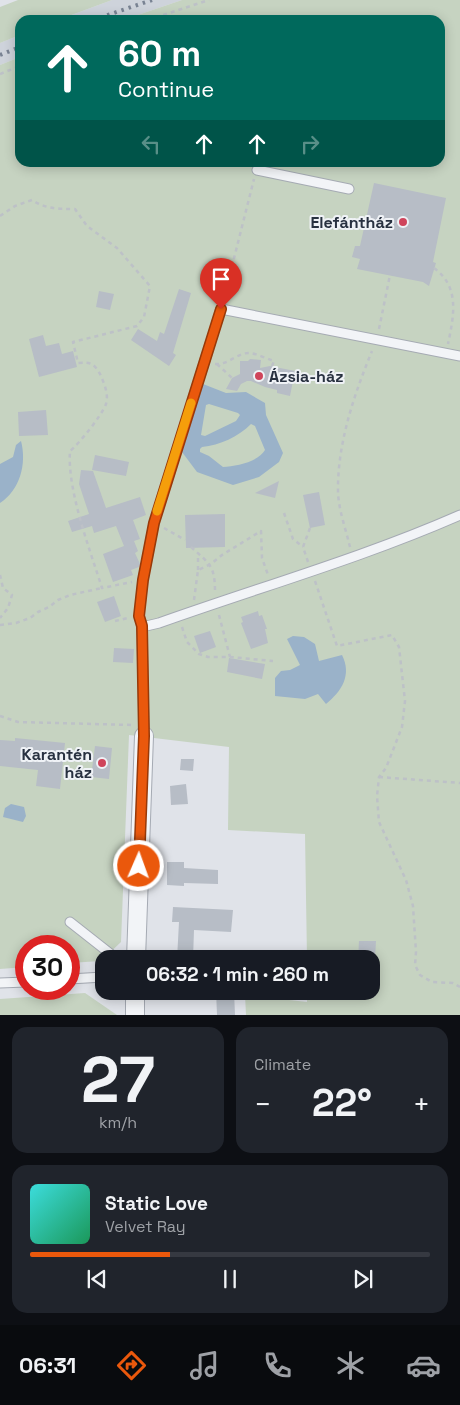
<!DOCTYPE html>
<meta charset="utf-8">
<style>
:root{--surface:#171b24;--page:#20242c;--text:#f1f3f6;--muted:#9ea1a6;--line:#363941;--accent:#ea580c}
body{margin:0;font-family:"Space Grotesk",sans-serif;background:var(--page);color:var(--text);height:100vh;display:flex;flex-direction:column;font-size:19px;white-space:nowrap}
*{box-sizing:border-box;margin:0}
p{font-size:16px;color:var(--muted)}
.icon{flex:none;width:28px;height:28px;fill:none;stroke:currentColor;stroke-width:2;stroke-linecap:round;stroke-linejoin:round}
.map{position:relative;height:1015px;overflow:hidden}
.side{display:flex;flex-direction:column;gap:12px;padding:12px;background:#0d0f14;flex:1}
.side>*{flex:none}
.top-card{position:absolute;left:15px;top:15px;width:430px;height:152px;border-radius:15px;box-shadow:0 2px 12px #0003;background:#00695c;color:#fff;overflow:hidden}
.speed{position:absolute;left:15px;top:935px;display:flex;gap:10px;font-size:25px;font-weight:700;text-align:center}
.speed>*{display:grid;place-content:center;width:65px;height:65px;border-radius:50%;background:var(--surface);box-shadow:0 2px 12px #0003;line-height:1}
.speed .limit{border:8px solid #d22;background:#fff;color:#111}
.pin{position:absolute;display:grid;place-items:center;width:42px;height:42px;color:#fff;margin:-51px -21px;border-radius:50% 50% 50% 0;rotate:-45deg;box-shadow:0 0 5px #0007}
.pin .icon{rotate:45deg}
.me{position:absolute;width:55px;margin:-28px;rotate:2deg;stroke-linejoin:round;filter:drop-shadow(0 0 4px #0008)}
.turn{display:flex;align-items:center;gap:18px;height:105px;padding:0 20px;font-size:22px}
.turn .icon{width:65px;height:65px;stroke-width:2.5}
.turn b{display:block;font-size:35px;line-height:42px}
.lanes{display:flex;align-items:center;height:48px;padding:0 20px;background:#0003;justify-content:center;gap:25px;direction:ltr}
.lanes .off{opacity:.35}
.big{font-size:38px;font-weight:700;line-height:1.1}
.side .widget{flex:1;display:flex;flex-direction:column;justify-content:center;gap:8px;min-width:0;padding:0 18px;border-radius:15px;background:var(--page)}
.side .dial{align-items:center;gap:0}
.dial b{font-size:65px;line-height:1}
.song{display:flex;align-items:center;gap:15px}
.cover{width:60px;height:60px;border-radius:8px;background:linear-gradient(135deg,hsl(180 70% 55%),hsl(150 70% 35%))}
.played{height:5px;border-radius:2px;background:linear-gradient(90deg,var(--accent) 35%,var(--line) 35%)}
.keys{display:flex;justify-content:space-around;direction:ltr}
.heat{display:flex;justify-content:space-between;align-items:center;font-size:28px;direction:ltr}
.side .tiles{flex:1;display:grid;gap:12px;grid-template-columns:1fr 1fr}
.widget:last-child{grid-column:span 2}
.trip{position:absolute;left:95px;top:950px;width:285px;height:50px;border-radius:15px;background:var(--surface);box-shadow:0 2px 12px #0003;font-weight:700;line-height:50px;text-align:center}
.tab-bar{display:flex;height:80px;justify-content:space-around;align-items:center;background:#090b0e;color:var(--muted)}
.tab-bar .icon{width:35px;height:35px}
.tab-bar .active{color:var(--accent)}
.tab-bar b{font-size:22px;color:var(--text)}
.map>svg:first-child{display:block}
.built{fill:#ced3db}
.green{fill:#c6d3c1}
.water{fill:#9ab2c9;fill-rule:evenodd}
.building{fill:#b7bdc6}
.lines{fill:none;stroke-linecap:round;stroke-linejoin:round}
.service-casing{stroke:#a5aab3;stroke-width:11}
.minor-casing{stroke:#a5aab3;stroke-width:20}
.path{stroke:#bdc1c7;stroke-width:2.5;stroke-dasharray:4 4;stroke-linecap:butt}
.service{stroke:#f2f4f7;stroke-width:9}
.minor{stroke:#f2f4f7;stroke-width:18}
.rail{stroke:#798393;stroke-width:4;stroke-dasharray:2.5 5;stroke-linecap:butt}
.route-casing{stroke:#983908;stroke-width:12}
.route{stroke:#ea580c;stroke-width:9}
.slow{stroke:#f59e0b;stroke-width:9}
.poi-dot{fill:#cf445b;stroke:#eff2f6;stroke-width:2}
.labels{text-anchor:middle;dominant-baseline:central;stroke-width:4;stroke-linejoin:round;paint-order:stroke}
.poi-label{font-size:16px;font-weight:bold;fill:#283140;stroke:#eff2f6;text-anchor:end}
</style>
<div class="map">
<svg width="460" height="1015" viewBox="0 0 460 1015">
<rect width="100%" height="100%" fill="#e0e3e9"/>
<g class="built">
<polygon points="112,0 182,0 123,20 58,20"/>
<polygon points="20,35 20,57 0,65 0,43"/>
</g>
<g class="green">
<polygon points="18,0 112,0 58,20 20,20 20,35 0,43 0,7"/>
<polygon points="182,0 460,0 460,1015 246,1015 245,995 307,1002 307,991 371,991 371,959 307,959 305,834 228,830 229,747 129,735 121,942 101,961 69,963 69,946 26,946 26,967 0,969 0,65 20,57 20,162 440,162 440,20 123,20"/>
<polygon points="85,993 117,1015 0,1015 0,999"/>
</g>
<g class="water">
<path d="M203 384 226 393 246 392 265 403 266 415 283 453 279 462 259 477 233 485 197 472 182 452ZM209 404 238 413 240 415 236 421 205 436 201 435 206 405ZM251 424 255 426 265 450C258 462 236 466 223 467L209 456 200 452V449L202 447C220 445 238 437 251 424Z"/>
<path d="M21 441C27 464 20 490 0 503V464L13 457 16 445Z"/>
<path d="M293 636 304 637 315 644 319 661 342 655C352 675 342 691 326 704L318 694 305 699 275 696V678L281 671 290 670 300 665 287 639Z"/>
<polygon points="11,804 24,807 26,816 23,822 3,817 5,808"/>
</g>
<g class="building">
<polygon points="374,183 446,198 433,262 436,263 429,286 423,282 357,269 360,259 352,257 355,246 360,246"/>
<polygon points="179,289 191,293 173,353 176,355 169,366 131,340 138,329 157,341 160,332 164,334"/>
<polygon points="99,291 114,294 110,310 96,307"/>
<polygon points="43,335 46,346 59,343 62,354 73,351 77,367 39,377 29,339"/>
<polygon points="250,359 261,360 260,368 270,366 295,371 290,396 277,393 277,390 265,387 251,381 247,381 241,384 237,391 226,389 232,378 240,374 240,361 248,361"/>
<polygon points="46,410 48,435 19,436 18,412"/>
<polygon points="95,455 129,462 126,476 92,470"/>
<polygon points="81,470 93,471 106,508 140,497 146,515 133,520 140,539 134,541 138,551 135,553 140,564 139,567 131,570 133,575 113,582 103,554 124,546 116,526 94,533 92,526 72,532 68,521 89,514 79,484"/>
<polygon points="279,481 275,498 255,493"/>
<polygon points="319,492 325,525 310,528 303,495"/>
<polygon points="225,514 225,547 186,548 185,515"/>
<polygon points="114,596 121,616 105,622 97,602"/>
<polygon points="258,611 259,616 262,615 267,629 265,629 268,643 251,649 241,623 243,622 241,617"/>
<polygon points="210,631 216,647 200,653 194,636"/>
<polygon points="114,648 134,649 133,663 113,662"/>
<polygon points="229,658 265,664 262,679 227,672"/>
<polygon points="15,738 65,743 60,789 36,786 38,770 0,766 0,740 15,741"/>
<polygon points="95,746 112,748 109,779 91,777"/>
<polygon points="181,759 194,759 193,771 180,770"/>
<polygon points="186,784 188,804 171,805 170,786"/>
<polygon points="167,862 184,862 184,868 218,870 218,884 184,883 184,886 167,885"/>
<polygon points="173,907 233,910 231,932 194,930 193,959 177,959 179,922 172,922"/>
<polygon points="359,941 376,941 375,959 358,959"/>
<polygon points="216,991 234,991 235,1015 217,1015"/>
</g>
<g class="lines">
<defs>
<g id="service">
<polyline points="257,170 349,189"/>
<path d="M142 627 159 623C260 587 362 558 460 515"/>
<polyline points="144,736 142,627 139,616 143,580 154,523 221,309 460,356"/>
<polyline points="70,922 117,959"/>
<polyline points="69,979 104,977"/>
<polyline points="0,983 26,982"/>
</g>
<g id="minor">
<polyline points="136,959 144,736"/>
<polyline points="135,1015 135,991"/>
</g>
</defs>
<use href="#service" class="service-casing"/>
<use href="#minor" class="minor-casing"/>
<g class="path">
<polyline points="148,20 209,0"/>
<polyline points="0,74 20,66"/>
<path d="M0 216 15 206 32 200C46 209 58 209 75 209L87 226 117 248 150 286 144 317 137 326 73 342 78 363C90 362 94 363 100 374 104 383 109 394 106 404 102 415 79 444 70 451 67 490 90 550 102 588L132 582"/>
<path d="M434 268C460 287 454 315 448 344"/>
<polyline points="224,298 254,179"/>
<polyline points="379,329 390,275"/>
<path d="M215 364C229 365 238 352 250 353 258 354 267 359 274 361L272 366"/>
<polyline points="217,364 232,378"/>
<polyline points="284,513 293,539 303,547"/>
<polyline points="164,528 185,540"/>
<path d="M191 547C210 564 215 566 215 592"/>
<path d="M350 547C346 530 339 511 338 493 337 444 354 395 372 351"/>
<polyline points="308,562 303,547 310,528"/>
<polyline points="198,570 198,554"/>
<polyline points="0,575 3,588 12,595 8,608 0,618"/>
<polyline points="315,581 337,646 392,635 399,647 405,701 402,727 386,768 379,777 377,796 379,822 406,880 413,906 416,952 415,965 420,975 432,982 453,983 460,987"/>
<polyline points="194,600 198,570 211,564 222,555 261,531 262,558 268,575"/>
<polyline points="219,615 230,657"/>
<polyline points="115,621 128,618"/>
<polyline points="0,625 16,623 30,618 38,612 49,607 58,600 70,595 102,588"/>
<polyline points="182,627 187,642 199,654 208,657 230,657 273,661"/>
<polyline points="0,716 18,722 132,725"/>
<polyline points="379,777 460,783"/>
</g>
<use href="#service" class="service"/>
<use href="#minor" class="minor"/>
<g class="rail">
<polyline points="93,20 152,0"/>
<polyline points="0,55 20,47"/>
</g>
</g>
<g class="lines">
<defs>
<polyline id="route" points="139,866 144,736 142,626 139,616 143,580 154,523 221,309"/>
</defs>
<use href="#route" class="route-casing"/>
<use href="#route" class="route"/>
<polyline class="slow" points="157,511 191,403"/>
</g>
<g class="poi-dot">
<circle cx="403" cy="222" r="5"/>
<circle cx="259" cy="376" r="5"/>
<circle cx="102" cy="763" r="5"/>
</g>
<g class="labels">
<g class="poi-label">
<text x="393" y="222">Elefántház</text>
<text x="269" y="376" text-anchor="start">Ázsia-ház</text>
<text x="92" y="754">Karantén<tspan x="92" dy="18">ház</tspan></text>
</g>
</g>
</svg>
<div class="speed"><div class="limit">30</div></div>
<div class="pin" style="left:221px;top:309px;background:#d93025"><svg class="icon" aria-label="arrive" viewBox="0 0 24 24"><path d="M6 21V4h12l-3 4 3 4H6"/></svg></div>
<svg class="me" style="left:139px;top:866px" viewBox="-20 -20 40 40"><circle r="17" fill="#ea580c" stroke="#fff" stroke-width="3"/><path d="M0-11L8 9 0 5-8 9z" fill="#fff"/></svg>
<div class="trip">06:32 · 1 min · 260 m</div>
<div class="top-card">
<div class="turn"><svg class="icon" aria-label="ahead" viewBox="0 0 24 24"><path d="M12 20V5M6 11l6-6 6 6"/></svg><div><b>60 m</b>Continue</div></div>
<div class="lanes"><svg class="icon off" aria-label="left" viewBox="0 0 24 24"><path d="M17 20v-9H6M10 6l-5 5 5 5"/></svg><svg class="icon" aria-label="ahead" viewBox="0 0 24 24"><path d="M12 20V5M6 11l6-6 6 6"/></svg><svg class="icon" aria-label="ahead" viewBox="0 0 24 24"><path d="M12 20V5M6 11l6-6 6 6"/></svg><svg class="icon off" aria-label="right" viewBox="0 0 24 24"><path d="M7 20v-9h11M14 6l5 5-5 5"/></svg></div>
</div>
</div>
<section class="side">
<div class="tiles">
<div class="widget dial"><b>27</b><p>km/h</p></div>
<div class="widget"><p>Climate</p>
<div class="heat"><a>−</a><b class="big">22°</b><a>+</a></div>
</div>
<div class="widget">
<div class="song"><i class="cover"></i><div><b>Static Love</b><p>Velvet Ray</p></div></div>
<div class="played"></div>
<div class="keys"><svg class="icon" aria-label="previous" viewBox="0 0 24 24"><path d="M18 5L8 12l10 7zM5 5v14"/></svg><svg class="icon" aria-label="pause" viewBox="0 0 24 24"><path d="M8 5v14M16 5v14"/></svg><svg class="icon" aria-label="next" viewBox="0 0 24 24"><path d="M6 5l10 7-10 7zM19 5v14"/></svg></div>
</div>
</div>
</section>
<nav class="tab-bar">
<b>06:31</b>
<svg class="icon active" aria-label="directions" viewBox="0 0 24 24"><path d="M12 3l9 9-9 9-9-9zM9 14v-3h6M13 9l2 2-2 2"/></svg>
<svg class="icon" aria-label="music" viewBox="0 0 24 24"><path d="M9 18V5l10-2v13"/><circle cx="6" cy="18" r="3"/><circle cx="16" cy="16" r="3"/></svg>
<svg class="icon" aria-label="phone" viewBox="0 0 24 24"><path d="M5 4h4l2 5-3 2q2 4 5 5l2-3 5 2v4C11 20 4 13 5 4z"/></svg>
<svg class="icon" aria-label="climate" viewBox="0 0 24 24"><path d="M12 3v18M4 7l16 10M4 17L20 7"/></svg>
<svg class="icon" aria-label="car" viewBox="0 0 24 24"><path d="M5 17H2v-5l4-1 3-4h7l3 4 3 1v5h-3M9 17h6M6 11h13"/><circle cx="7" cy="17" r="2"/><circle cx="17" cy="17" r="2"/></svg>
</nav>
